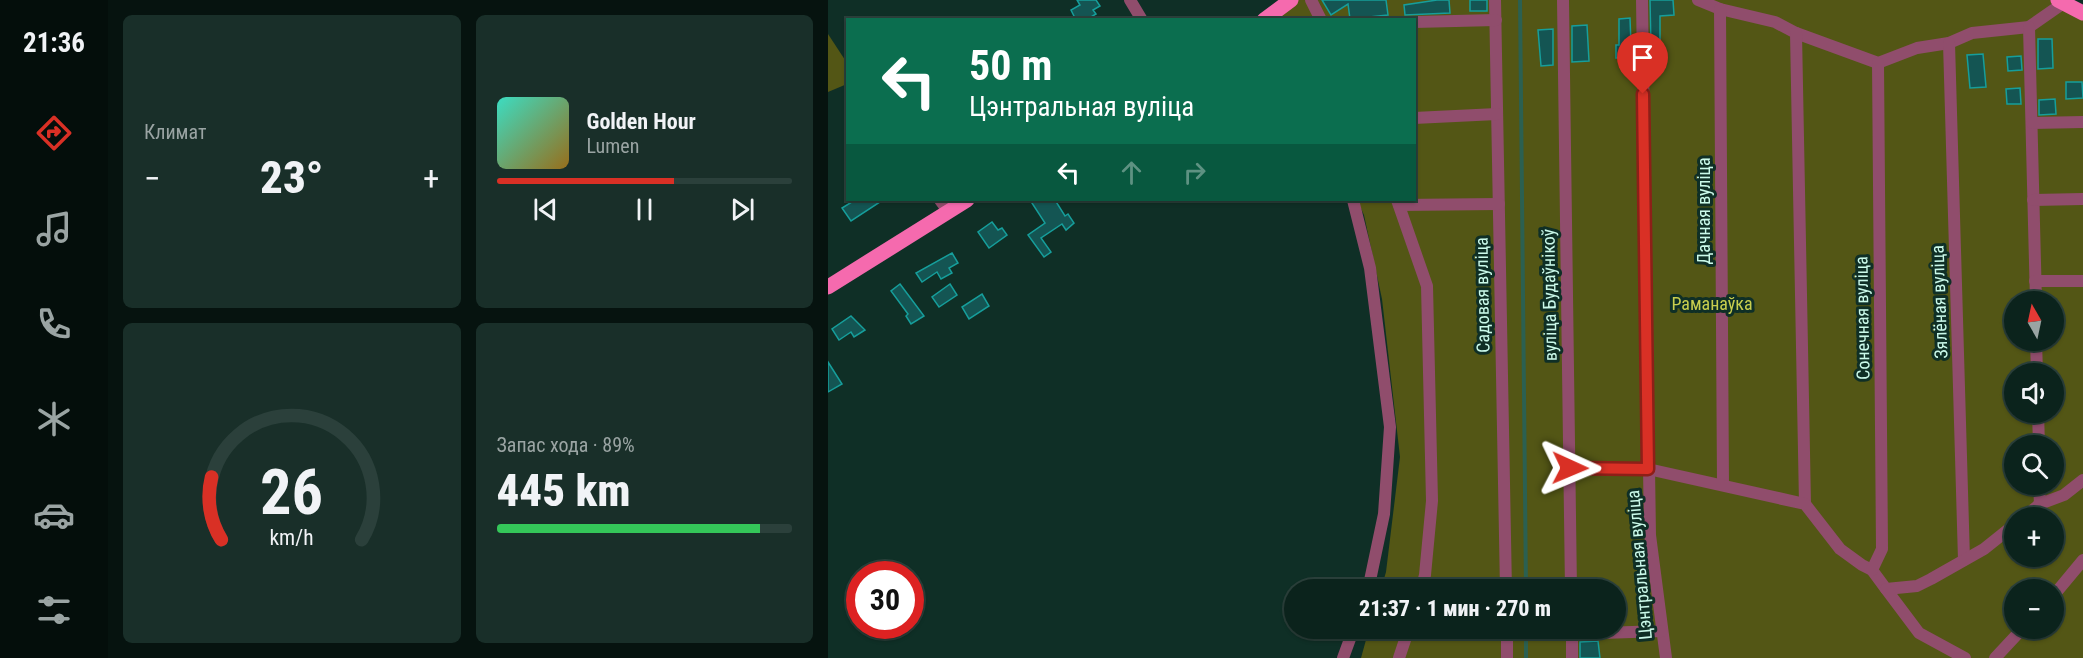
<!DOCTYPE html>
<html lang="ru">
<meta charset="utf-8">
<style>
:root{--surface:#0b231c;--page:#192f29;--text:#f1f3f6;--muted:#9aa4a3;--line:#2b403b;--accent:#d93025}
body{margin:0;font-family:"Roboto Condensed",sans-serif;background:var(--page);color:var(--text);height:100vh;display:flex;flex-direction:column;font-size:22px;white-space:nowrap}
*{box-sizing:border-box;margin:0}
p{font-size:20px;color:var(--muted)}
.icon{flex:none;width:33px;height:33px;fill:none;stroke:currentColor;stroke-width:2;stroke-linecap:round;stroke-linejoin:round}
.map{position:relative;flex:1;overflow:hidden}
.details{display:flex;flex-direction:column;gap:15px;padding:15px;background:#06130f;width:720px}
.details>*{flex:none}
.top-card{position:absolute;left:18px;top:18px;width:570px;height:183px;border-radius:0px;box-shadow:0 2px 4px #0004,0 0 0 2px var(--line);background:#0b6e4f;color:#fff;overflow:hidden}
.needle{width:39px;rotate:351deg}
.controls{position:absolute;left:1176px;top:291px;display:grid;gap:12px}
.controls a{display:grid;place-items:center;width:60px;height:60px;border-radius:50%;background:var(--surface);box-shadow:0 2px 4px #0004,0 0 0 2px var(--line);font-size:30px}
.speed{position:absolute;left:18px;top:561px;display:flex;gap:12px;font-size:30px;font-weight:700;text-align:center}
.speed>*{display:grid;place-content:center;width:78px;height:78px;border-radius:50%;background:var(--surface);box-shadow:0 2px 4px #0004,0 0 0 2px var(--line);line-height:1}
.speed .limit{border:9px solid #d22;background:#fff;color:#111}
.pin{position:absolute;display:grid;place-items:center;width:51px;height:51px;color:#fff;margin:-62px -26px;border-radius:50% 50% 50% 0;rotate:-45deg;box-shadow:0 0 6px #0007}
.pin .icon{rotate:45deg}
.me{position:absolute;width:66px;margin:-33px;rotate:91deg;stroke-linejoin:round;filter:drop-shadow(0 0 4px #0008)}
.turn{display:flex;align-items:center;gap:21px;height:126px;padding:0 24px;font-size:27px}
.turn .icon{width:78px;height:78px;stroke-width:2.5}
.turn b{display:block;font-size:42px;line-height:51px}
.lanes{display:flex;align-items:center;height:57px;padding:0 24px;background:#0003;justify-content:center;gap:30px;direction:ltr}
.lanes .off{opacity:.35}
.big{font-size:45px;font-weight:800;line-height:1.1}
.details .tile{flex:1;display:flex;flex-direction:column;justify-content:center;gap:9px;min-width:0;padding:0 21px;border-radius:9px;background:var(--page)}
.details .dial{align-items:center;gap:0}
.dial svg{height:156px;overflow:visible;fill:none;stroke:var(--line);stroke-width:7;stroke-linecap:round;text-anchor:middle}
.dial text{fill:var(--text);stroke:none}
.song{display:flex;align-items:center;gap:18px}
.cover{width:72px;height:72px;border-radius:9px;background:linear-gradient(135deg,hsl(170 70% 55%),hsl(40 70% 35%))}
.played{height:6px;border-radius:3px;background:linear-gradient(90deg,var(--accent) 60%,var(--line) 60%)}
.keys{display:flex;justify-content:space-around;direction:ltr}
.heat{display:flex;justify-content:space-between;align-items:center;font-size:33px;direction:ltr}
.charge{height:9px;border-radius:4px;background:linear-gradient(90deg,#34c759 89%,var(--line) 0)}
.details .tiles{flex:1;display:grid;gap:15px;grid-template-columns:repeat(2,1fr)}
.trip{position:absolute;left:456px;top:579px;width:342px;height:60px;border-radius:30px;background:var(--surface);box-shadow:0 2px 4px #0004,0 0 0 2px var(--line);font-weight:800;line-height:60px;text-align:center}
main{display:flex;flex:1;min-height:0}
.menu{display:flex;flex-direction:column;width:108px;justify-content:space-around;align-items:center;background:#040e0b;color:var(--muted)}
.menu .icon{width:42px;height:42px}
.menu .selected{color:var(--accent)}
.menu b{font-size:27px;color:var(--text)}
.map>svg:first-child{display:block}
.green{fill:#535615;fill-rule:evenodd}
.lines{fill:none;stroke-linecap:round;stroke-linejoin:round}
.stream{stroke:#2b6051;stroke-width:4}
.building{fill:#145553;stroke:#169e9b;stroke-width:1.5}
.minor{stroke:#904d6c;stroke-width:12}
.major{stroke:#f56aae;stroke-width:15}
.route-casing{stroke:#8d1f18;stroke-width:15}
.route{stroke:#d93025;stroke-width:10}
.labels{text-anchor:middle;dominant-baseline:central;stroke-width:6;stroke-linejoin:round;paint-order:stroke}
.street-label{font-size:18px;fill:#cbfaea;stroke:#0f2f26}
.park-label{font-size:18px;fill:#c8ce4e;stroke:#0f2f26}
</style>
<main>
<nav class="menu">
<b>21:36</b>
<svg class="icon selected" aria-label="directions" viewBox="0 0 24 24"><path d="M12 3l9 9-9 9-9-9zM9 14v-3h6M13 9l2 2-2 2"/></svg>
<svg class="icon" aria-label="music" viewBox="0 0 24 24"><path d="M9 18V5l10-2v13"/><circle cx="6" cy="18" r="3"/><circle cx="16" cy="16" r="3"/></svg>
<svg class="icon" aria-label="phone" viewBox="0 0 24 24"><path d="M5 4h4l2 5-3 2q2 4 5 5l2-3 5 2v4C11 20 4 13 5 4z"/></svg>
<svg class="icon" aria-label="climate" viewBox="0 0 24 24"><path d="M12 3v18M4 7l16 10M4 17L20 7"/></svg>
<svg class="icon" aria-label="car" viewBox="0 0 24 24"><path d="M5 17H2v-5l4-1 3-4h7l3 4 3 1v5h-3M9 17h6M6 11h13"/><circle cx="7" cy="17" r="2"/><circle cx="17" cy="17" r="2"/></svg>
<svg class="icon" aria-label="filters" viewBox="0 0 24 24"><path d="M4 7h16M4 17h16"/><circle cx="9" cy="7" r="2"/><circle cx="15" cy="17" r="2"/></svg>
</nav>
<section class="details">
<div class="tiles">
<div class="tile"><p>Климат</p>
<div class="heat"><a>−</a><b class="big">23°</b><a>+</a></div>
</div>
<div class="tile">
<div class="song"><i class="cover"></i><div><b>Golden Hour</b><p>Lumen</p></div></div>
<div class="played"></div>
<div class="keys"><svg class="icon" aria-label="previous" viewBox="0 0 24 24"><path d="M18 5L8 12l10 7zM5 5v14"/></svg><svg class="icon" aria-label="pause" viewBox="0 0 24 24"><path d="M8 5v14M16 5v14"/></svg><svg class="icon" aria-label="next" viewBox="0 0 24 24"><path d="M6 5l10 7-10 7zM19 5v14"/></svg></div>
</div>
<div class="tile dial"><svg viewBox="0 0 100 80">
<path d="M14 69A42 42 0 1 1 86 69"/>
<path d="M14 69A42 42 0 0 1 9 37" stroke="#d93025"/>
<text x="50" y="56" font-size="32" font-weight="700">26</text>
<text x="50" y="72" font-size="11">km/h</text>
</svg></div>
<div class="tile"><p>Запас хода · 89%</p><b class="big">445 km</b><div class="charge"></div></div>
</div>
</section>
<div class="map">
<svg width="1255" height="658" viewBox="0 0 1255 658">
<rect width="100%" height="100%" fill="#0f2f26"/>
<g class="green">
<path d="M463 0H1230L1255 16V658H533L541 629 788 628V590L553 589 558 572 572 457 554 299 536 215 529 200H586V20H445ZM1186 302H1226V340H1186ZM1186 374H1226V412H1186ZM1186 446H1226V484H1186ZM1186 518H1226V556H1186ZM1186 590H1226V628H1186Z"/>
<polygon points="0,34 19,63 19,84 0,92"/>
</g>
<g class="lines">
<g class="stream">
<polyline points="692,0 698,590"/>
<polyline points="698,628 698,658"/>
</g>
</g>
<g class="building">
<polygon points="249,0 268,0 272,6 265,10 268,14 258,20 248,20 243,10 252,5"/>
<polygon points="494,0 558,0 560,15 522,19 520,4 503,15"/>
<polygon points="609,0 621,0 622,13 577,15 576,5"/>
<rect x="642" y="0" width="17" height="11"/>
<polygon points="822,0 845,0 846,15 832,16 832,55 826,56 823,47"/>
<polygon points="802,18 803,45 806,45 806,58 788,58 788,45 791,45 791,19"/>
<polygon points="759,25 761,61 744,62 744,26"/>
<polygon points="725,29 725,65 713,66 710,30"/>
<polygon points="1210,39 1224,39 1225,68 1210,69"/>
<polygon points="1155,54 1158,87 1142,88 1139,55"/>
<polygon points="1193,56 1194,70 1180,71 1179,57"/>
<polygon points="1238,82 1254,82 1255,98 1238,99"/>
<polygon points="1192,88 1193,104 1179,104 1178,89"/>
<polygon points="1227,99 1228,114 1211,115 1211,100"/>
<polygon points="27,200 55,200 23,221 14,208"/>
<polygon points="202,200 227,200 237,216 240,214 246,223 238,230 234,224 213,238 223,252 216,257 200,235 217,223"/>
<polygon points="164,222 170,230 174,228 179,235 161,248 150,232"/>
<polygon points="124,253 130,263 121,268 124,273 113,279 109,272 94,282 88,273"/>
<polygon points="72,284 96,316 83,324 78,316 80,314 63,291"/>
<polygon points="122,284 129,295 111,307 104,297"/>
<polygon points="154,294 161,306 141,319 134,307"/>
<polygon points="23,316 37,330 26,337 23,332 11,340 4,329"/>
<polygon points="0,362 14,384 0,392"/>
<polygon points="770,641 772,658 752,658 752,642"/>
</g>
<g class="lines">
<g class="minor">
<polyline points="302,0 314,20"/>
<polyline points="483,0 493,20"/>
<polyline points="667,0 678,590"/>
<polyline points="735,0 743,590"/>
<polyline points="814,0 822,535 838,658"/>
<polyline points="870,0 892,9 947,22 968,33 1050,63 1089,48 1121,43 1144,33 1201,27 1234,4"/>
<polyline points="892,9 895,485"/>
<polyline points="586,22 668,20"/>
<polyline points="1201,27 1208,302"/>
<polyline points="968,33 977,504"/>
<polyline points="1121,43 1136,560"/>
<polyline points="586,118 669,114"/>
<polyline points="1204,123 1255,122"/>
<polyline points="112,200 120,211"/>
<polyline points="525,200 542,268 562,427 556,514 540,590"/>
<polyline points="569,200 599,286 604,501 597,575 593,590"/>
<polyline points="1205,200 1255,199"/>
<polyline points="571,205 671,204"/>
<polyline points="1207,281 1255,281"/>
<polyline points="1208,340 1209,374"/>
<polyline points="1210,412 1211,446"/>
<polyline points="742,468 820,469 977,504 1012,549 1034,565 1044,570 1058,589 1089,586 1103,579 1156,549 1186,525"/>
<polyline points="1211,484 1212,504"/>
<polyline points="1195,518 1212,504 1236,495 1255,480"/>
<polyline points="1044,570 1054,549 1050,63"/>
<polyline points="1058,589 1091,633 1137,658"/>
<polyline points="1226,595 1255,560"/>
<polyline points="679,628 679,658"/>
<polyline points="744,628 744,658"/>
<polyline points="744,634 834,631"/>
<polyline points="515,658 526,628"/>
<polyline points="571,658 581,628"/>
<polyline points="1167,658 1195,628"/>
</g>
<g class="major">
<polyline points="1230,0 1255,13"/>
<polyline points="436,20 463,0"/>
<polyline points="0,287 139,200"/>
</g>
</g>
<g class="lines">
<defs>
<polyline id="route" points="742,468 820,469 815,94"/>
</defs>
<use href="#route" class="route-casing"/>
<use href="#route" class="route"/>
</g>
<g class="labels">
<g class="street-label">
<text transform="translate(875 211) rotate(-90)">Дачная вуліца</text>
<text transform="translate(654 295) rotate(-91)">Садовая вуліца</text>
<text transform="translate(721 295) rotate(-91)">вуліца Будаўнікоў</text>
<text transform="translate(1111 302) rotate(-92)">Зялёная вуліца</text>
<text transform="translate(1034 318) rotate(-91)">Сонечная вуліца</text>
<text transform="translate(811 565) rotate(-95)">Цэнтральная вуліца</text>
</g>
<g class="park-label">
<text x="884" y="303">Раманаўка</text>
</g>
</g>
</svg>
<div class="controls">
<a><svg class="needle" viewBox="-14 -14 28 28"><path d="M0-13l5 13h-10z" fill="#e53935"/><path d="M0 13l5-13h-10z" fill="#9aa4a3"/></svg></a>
<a><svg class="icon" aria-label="sound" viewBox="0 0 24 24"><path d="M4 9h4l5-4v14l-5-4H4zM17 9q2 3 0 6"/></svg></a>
<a><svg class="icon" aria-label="search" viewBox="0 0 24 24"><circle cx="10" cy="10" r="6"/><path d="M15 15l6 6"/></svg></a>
<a>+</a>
<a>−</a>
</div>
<div class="speed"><div class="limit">30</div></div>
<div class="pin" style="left:815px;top:94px;background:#d93025"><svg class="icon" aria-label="arrive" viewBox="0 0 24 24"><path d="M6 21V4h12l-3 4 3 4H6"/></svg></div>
<svg class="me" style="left:742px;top:468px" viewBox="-20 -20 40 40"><path d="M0-17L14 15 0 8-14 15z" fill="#d93025" stroke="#fff" stroke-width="4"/></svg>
<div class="trip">21:37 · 1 мин · 270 m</div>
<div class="top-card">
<div class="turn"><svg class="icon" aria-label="left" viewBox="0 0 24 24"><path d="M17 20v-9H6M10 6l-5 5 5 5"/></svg><div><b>50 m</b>Цэнтральная вуліца</div></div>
<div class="lanes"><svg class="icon" aria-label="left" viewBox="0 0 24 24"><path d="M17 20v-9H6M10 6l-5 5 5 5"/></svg><svg class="icon off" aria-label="ahead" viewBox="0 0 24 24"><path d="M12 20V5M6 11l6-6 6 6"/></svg><svg class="icon off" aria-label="right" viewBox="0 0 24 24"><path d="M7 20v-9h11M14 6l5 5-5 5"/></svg></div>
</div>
</div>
</main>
